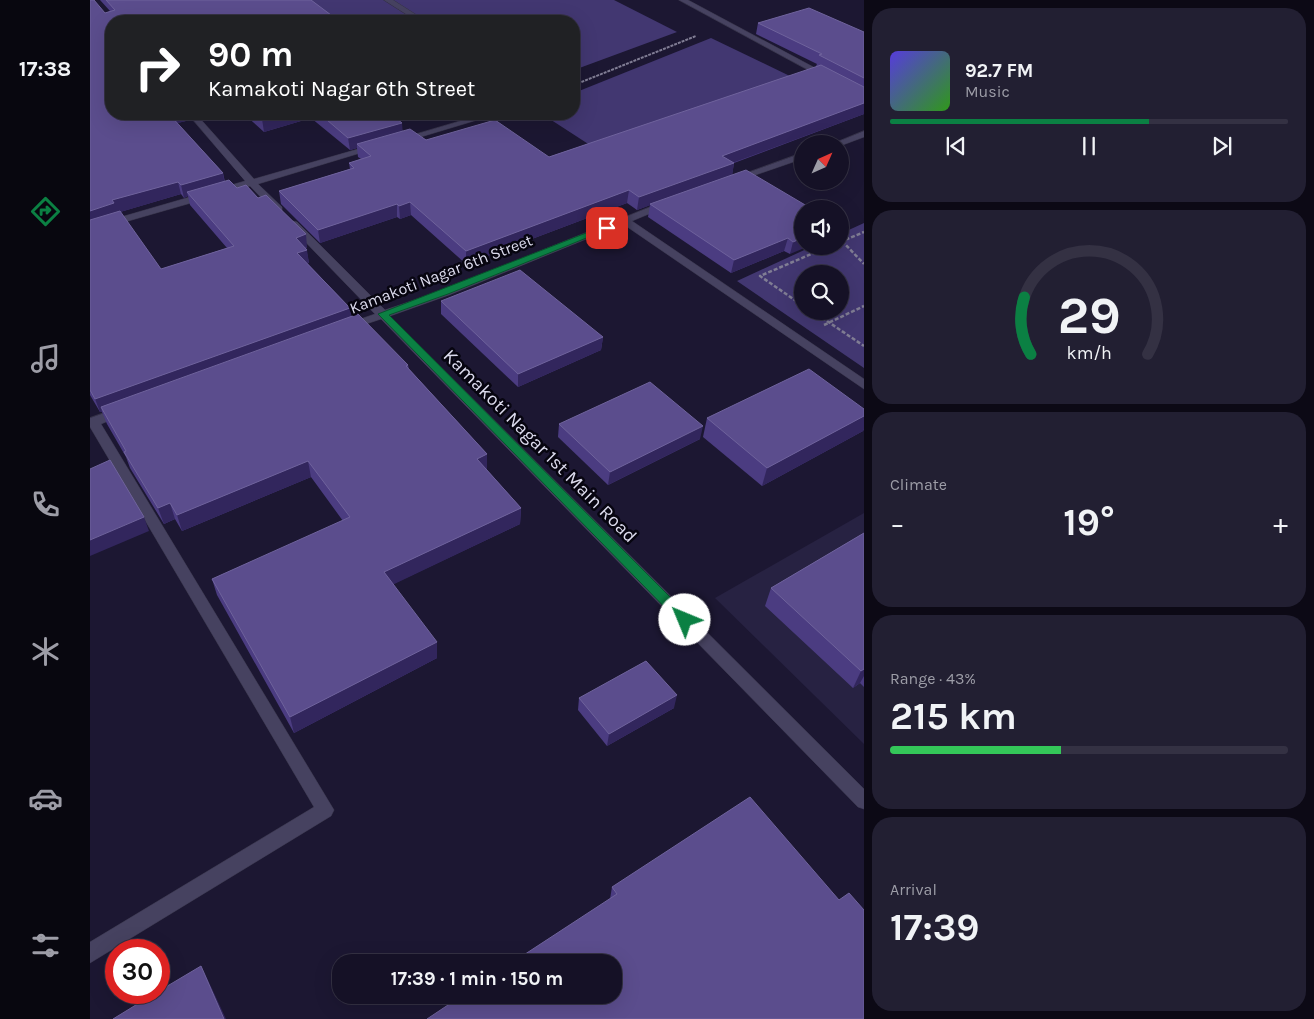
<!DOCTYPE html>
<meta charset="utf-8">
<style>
:root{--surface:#151126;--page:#221f32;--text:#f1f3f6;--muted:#9d9da7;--line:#343143;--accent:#0b8043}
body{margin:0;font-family:Karla,sans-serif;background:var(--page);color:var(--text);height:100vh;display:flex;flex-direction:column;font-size:19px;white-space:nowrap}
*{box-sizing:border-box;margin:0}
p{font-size:16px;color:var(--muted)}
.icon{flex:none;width:28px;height:28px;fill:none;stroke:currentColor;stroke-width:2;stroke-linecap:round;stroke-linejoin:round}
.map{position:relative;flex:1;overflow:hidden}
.sheet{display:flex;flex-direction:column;gap:8px;padding:8px;background:#0c0915;width:450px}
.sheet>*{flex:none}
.top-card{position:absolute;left:15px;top:15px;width:475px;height:105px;border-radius:20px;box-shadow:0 5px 20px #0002,0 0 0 1px var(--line);background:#202124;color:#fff;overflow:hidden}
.needle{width:32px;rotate:45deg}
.tools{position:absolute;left:704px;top:135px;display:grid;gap:10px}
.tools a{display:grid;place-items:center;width:55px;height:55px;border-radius:50%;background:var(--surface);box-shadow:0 5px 20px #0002,0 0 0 1px var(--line);font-size:25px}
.speed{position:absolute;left:15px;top:939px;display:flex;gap:10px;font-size:25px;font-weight:700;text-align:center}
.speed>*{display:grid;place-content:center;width:65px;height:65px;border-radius:50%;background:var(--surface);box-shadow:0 5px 20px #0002,0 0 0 1px var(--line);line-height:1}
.speed .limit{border:8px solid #d22;background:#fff;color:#111}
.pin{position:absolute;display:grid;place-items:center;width:42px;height:42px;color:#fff;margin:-21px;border-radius:10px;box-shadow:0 2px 8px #0006}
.me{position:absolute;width:55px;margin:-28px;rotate:315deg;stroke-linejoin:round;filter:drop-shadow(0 0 4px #0008)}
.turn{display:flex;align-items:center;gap:18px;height:105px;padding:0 20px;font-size:22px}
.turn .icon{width:65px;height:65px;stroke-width:2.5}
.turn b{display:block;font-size:35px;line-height:42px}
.big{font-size:38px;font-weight:700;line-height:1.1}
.sheet .card{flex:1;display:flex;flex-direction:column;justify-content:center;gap:8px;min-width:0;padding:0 18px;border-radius:20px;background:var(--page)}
.sheet .dial{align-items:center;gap:0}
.dial svg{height:130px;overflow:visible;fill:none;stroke:var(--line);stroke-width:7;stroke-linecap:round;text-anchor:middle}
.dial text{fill:var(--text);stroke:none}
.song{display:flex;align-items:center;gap:15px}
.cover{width:60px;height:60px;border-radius:8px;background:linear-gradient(135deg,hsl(250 70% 55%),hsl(110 70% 35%))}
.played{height:5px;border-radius:2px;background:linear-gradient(90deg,var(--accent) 65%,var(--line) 65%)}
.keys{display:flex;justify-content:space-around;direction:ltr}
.heat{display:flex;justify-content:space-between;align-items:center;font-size:28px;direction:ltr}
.charge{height:8px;border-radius:4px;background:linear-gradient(90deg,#34c759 43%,var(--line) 0)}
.trip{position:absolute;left:242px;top:954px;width:290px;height:50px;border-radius:20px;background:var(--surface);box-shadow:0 5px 20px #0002,0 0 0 1px var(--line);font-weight:700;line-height:50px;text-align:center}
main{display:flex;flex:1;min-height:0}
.tabs{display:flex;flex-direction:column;width:90px;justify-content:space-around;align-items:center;background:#08070f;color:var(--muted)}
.tabs .icon{width:35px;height:35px}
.tabs .on{color:var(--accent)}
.tabs b{font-size:22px;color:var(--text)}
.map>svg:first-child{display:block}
.built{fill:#272242}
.green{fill:#423771;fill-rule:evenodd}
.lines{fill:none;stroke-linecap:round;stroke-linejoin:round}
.service-casing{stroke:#363348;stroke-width:1}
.minor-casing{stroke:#363348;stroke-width:1}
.path-far1{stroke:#807d94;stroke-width:2;stroke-dasharray:3 1;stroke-linecap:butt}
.path{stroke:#807d94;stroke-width:2.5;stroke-dasharray:4 2;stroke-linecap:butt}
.service{fill:#464260;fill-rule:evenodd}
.minor{fill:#464260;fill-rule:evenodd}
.wall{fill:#4b3c81;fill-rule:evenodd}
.shaded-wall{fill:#32265d}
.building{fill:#5b4d8d;stroke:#6f639c}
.route{fill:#0b8043;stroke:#07532c}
.labels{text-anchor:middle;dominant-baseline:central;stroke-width:5;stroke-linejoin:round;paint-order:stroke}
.far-street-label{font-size:16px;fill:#dcdbed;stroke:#070510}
.street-label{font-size:19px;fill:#dcdbed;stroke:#070510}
</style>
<main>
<nav class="tabs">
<b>17:38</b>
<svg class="icon on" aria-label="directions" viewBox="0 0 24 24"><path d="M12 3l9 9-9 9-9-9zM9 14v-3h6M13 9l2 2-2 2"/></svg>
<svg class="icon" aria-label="music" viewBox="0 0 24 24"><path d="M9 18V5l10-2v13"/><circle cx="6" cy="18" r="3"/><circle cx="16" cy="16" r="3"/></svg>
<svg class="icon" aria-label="phone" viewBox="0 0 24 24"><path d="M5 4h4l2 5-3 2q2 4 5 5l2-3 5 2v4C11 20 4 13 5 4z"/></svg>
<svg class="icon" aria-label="climate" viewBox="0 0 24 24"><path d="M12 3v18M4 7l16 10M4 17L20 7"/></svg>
<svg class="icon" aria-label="car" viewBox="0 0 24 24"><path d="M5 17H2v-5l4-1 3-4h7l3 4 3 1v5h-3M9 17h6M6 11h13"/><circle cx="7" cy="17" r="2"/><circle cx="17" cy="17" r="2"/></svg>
<svg class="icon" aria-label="filters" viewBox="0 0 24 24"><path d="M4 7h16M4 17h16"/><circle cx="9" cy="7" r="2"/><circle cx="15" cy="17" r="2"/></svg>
</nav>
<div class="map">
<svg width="774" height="1019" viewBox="0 0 774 1019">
<rect width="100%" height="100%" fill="#1c1732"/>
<polygon class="built" points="774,513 774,744 625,598"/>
<g class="green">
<polygon points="147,0 524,0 587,32 484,70 484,21 56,21"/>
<polygon points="621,38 704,78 506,149 452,114 484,114 484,93"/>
<path d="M774 223V368L647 281 723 246H750V234ZM712 274H750V311H712Z"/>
</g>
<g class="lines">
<defs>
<polygon id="service" points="294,0 303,0 336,21 327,21"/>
<g id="minor">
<polygon points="589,0 598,0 742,77 735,79"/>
<polygon points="98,114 106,114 164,179 282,145 290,147 168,184 192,207 192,211 184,211 160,186 0,232 0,226 155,181"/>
<polygon points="394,114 407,114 314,142 306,140"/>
<polygon points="774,131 774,137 750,146 750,144 742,144"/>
<polygon points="712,153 712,159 648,181 640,179"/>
<polygon points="575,201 578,202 578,206 542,221 774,379 774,389 533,224 359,295 300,316 774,789 774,809 768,807 291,319 261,329 253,329 253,325 285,314 198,224 203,221 207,222 295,310 351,291"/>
<polygon points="31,407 37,411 35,414 11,424 244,810 241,816 0,963 0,942 224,807 0,427 0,418"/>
</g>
</defs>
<use href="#service" class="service-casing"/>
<use href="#minor" class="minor-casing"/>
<polyline class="path-far1" points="484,85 606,36"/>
<g class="path">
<polyline points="752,241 774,264"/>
<polyline points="750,242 774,232"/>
<polyline points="712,305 670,276 740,246"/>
<polyline points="722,311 774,346"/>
<polyline points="734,325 774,306"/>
</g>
<use href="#service" class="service"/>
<use href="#minor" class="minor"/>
</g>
<g class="wall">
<path d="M0 0 15 13 20 11 10 0H221L21 21 100 120 87 123 133 173 135 182 147 188 217 247 216 248 219 263H217L260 308 261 316 318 365 319 369 397 454V470L431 508 430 524 303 584 347 658 204 733 127 595 122 579 253 521 221 477 92 531 85 519 74 524 40 468 36 457 17 424 12 412H10L0 395ZM91 194 94 198 98 196 100 205 137 248 71 269 30 212Z"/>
<polygon points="668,23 774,32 774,114 644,163 642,175 722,209 700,254 694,251 641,273 558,217 560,205 547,210 537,203 376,264 321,215 310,219 307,217 230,243 191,204 189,191 260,169 259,163 271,159 268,157 267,148 260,150 221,118 174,132 154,114 301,114 313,131 336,140 459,157 727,67 726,66 727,64 666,34"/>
<polygon points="351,301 513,337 511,350 428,387 351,314"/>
<polygon points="774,409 774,429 773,431 672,486 613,437 617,418"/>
<polygon points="469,424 610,439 518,485 468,437"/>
<polygon points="774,533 774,687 770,683 763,688 675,606 681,588"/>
<polygon points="489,698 584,708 517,746 488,710"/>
<polygon points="522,887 749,900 520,899"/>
</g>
<g class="shaded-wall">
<polygon points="774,103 774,114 634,166 644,163 642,176 547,210 549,197 632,156"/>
<polygon points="78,114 99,114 100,120 81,125"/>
<polygon points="110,114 121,114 111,117"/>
<polygon points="192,114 221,114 221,118 174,132 172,119"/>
<polygon points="312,123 313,135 267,144 267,148 260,150 258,138"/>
<polygon points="133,173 135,186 97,192 98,196 94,198 91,185"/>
<polygon points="88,182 91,194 27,213 0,225 0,211 22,200"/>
<polygon points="539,190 537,203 376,264 376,251"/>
<polygon points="320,202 321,215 310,219 309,206"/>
<polygon points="307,204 307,217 230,243 228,230"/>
<polygon points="216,234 217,247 208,251 206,238"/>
<polygon points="698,238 694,251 641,273 644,260"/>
<polygon points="712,238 712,246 719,246 700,254 703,242"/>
<polygon points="217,250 219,263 209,266 207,253"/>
<polygon points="260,308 262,322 11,407 12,412 10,412 5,399"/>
<polygon points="513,337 511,350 428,387 428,374"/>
<polygon points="774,416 774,429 773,431 672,486 677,468"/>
<polygon points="613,426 610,439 518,485 520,472"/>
<polygon points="397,454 397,471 387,459"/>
<polygon points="218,461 221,477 92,531 87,515"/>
<polygon points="80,503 85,519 74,524 68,508"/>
<polygon points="431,508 430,524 296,588 294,572"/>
<polygon points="54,517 59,531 0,556 0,540"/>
<polygon points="347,642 347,658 204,733 200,717"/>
<polygon points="774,669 774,676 770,683 763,688 771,671"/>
<polygon points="587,695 584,708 517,746 519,734"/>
<polygon points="111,966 117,978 136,1019 134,1019"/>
</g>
<g class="building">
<polygon points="0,0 4,0 15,13 25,10 16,0 221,0 249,21 21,21 21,114 79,114 133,173 91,185 88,182 22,200 24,203 0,211"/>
<polygon points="719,8 774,32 774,78 729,55 732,54 668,23"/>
<polygon points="731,65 774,87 774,103 632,156 644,163 549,197 539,190 376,251 320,202 309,206 307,204 228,230 189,191 264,168 259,163 281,156 267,144 320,129 336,140 405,120 459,157"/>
<polygon points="165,114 192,114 172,119"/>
<polygon points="230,114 301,114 312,123 258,138"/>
<polygon points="656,170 722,209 712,209 712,238 703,242 698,238 644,260 560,204"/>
<polygon points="139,180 147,188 156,185 168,198 176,195 216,234 206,238 217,250 207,253 260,308 5,399 0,390 0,220 30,211 71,269 144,246 97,192"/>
<polygon points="430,270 513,337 428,374 351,301"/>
<polygon points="268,314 318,365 316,366 397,454 387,459 431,508 294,572 347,642 200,717 122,579 260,517 218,461 87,515 80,503 68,508 34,452 36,451 11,407"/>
<polygon points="719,369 774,409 774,416 677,468 617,418"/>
<polygon points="560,382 613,426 520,472 469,424"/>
<polygon points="20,460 54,517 0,540 0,469"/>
<polygon points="774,533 774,669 771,671 681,588"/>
<polygon points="556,661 587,695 519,734 489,698"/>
<polygon points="660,797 749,900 759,893 774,910 774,1019 337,1019 373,995 524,995 524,962 423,962 527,894 522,887"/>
<polygon points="111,966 134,1019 23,1019 67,992 69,992 69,991"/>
</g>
<polygon class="route" points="514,226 521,228 358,294 299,315 600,617 602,620 595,625 591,624 288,314"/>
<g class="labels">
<g class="far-street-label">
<text transform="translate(351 274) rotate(-21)">Kamakoti Nagar 6th Street</text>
</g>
<g class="street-label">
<text transform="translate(450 446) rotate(45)">Kamakoti Nagar 1st Main Road</text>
</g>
</g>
</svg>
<div class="tools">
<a><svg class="needle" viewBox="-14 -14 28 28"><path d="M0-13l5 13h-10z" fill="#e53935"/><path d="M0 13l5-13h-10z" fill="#9d9da7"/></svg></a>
<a><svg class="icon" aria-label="sound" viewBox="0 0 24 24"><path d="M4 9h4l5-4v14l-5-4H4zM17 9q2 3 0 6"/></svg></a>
<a><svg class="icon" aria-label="search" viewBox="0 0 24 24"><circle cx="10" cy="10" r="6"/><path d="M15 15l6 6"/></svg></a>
</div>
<div class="speed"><div class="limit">30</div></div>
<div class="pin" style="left:517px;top:228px;background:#d93025"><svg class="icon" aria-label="arrive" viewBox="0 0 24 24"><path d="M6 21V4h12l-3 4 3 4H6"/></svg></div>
<svg class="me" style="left:595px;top:620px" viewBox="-20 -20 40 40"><circle r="19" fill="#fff"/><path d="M0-13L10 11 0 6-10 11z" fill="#0b8043"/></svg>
<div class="trip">17:39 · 1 min · 150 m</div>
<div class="top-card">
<div class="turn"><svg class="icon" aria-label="right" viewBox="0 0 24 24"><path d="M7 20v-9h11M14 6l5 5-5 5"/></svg><div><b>90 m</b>Kamakoti Nagar 6th Street</div></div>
</div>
</div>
<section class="sheet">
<div class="card">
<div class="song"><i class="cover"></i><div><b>92.7 FM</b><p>Music</p></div></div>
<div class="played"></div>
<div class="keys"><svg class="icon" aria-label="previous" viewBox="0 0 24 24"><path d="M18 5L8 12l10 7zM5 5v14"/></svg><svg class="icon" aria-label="pause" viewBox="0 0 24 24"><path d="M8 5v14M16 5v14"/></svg><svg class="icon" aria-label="next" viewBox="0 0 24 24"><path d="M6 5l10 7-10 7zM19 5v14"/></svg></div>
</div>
<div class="card dial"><svg viewBox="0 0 100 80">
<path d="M14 69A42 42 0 1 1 86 69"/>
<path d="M14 69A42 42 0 0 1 10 34" stroke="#0b8043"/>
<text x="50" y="56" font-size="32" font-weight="700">29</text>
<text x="50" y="72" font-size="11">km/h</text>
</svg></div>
<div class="card"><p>Climate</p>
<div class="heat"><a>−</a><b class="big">19°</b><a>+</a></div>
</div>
<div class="card"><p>Range · 43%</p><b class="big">215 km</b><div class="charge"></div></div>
<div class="card"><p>Arrival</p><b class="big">17:39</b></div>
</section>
</main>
